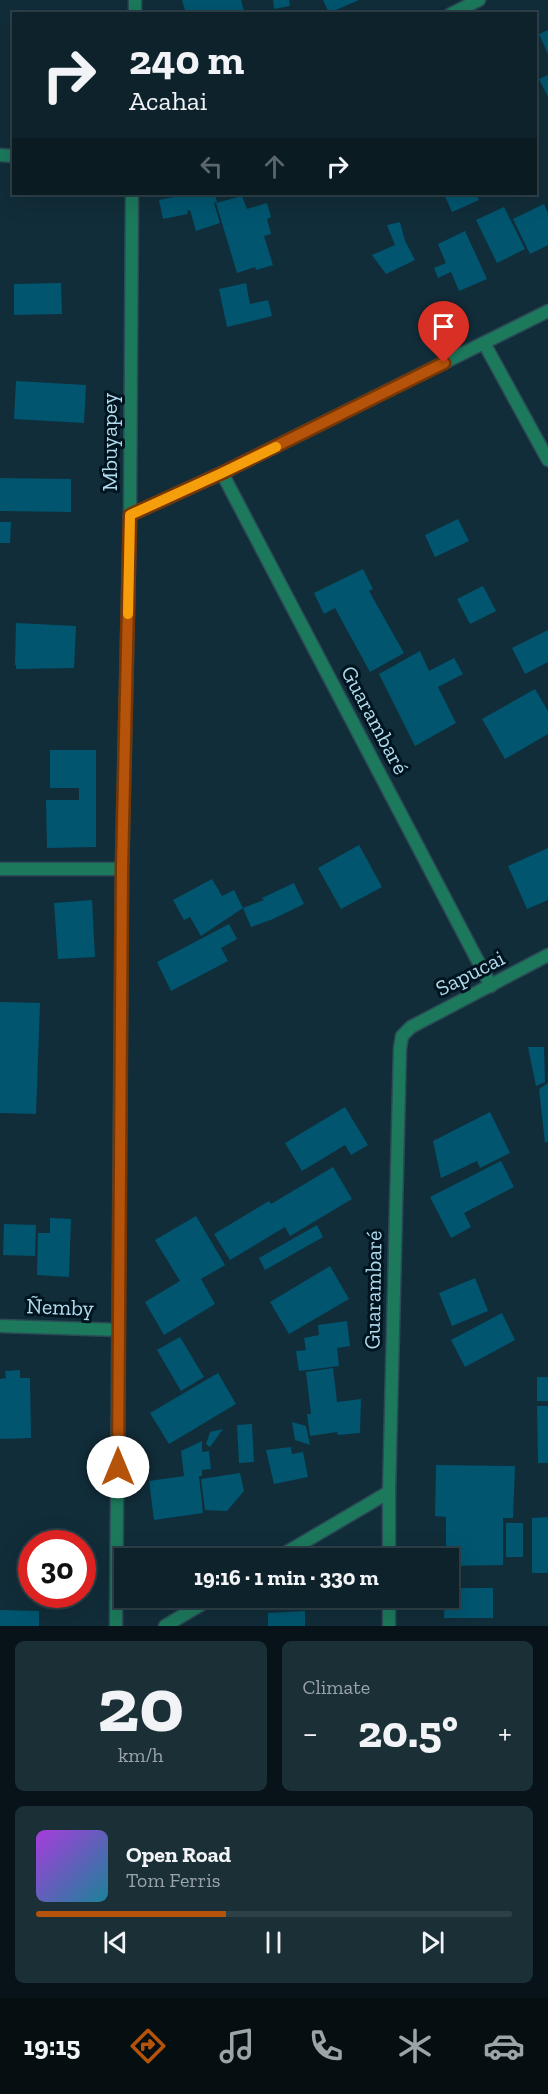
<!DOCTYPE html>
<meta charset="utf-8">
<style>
:root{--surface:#0d222b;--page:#1b2f37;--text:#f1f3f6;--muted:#9aa4a9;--line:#2d3f47;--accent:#b45309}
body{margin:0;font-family:"Zilla Slab",serif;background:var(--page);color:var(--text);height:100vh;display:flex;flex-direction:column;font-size:22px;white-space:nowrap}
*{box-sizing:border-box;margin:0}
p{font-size:20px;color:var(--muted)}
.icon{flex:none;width:33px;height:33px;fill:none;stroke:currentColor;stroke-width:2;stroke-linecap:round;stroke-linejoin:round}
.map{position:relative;height:1626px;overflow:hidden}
.drawer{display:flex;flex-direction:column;gap:15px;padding:15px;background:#071318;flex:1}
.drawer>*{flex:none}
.guide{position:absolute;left:12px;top:12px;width:525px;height:183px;border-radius:0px;box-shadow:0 6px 24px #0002,0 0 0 2px var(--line);background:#0d222b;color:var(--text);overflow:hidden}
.speed{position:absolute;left:18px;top:1530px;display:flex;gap:12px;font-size:30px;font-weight:700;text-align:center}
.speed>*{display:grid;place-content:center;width:78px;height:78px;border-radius:50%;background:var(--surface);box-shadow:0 6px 24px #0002,0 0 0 2px var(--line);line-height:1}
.speed .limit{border:9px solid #d22;background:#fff;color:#111}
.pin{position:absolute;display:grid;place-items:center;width:51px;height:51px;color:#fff;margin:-62px -26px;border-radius:50% 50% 50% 0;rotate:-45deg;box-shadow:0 0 6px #0007}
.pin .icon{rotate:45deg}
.me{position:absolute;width:66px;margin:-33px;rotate:0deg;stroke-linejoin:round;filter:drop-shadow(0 0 4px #0008)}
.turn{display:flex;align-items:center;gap:21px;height:126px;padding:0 18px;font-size:27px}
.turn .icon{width:78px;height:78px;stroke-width:2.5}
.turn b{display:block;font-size:42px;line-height:51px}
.lanes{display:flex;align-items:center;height:57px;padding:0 18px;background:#0003;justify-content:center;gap:30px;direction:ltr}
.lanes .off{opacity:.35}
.big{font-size:45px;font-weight:800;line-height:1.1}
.drawer .card{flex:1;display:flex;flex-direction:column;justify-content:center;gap:9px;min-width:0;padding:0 21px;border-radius:9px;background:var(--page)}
.drawer .dial{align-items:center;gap:0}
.dial b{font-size:78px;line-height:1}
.song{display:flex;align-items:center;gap:18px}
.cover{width:72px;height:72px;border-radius:9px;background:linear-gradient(135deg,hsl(280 70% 55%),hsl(190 70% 35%))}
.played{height:6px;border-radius:3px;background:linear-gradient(90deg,var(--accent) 40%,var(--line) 40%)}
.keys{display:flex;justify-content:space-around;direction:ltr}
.heat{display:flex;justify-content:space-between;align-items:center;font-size:33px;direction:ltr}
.drawer .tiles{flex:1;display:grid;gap:15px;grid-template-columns:1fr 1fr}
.card:last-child{grid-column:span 2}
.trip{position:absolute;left:114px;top:1548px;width:345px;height:60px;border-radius:0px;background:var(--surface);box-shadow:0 6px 24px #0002,0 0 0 2px var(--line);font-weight:800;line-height:60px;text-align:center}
.dock{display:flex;height:96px;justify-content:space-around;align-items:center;background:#050e11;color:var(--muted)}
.dock .icon{width:42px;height:42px}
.dock .selected{color:var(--accent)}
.dock b{font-size:27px;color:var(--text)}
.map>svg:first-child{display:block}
.building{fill:#01556f}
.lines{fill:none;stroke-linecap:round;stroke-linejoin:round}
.street-casing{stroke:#2b4956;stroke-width:15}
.street{stroke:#1c795c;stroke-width:12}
.route-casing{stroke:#753606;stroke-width:15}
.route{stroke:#b45309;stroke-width:10}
.slow{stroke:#f59e0b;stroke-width:10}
.labels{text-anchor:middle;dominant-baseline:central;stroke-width:6;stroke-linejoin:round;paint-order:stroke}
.street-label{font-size:22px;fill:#b1daed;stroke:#001520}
</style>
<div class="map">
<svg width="548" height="1626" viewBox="0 0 548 1626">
<rect width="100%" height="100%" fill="#112d39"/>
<g class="building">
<polygon points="182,0 241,0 245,14 186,14"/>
<polygon points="273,0 289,0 290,6 274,9"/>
<polygon points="323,0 359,0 329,13"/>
<polygon points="548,30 548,54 539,34"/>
<polygon points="548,75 548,97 539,79"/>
<polygon points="188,194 215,194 217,202 214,203 220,223 196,231 190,210 187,211 188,214 163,219 159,200"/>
<polygon points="444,194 476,194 479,200 452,212"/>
<polygon points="242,196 247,209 267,203 271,217 267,219 271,234 264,236 273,265 256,270 255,267 237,273 216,203"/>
<polygon points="544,204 548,213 548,245 530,254 513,219"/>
<polygon points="504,207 525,249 497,263 476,220"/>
<polygon points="400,222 405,241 415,260 386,274 372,255 395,245 387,225"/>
<polygon points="465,231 487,279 459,291 451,272 438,278 434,268 446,263 438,244"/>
<polygon points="61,283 62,314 14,315 14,284"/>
<polygon points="246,283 250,304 268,300 272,316 227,327 219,289"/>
<polygon points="16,381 86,385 84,423 14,419"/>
<polygon points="0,478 71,479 71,512 0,511"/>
<polygon points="458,519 469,541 435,557 425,535"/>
<polygon points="0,522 11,522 10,543 0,543"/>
<polygon points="363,569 373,589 369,591 404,653 370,672 335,608 324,614 314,593"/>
<polygon points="483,586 496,611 470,624 457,599"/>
<polygon points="16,623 76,626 74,668 16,669 16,665 15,665"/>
<polygon points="548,630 548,662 525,674 512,648"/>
<polygon points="420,651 429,671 454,658 463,674 438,687 456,723 415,746 379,674"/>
<polygon points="535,689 548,711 548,734 505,759 482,719"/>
<polygon points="50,750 96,750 96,847 47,848 46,800 79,800 79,788 50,788"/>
<polygon points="359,845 382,887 341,909 318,868"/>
<polygon points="548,848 548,900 527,909 508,866"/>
<polygon points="212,879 222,896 234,890 243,908 264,900 262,898 294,883 304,904 273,919 251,927 243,908 201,936 190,917 184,920 173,900"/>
<polygon points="92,900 95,957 58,959 54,903"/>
<polygon points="229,924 237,939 221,948 228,961 171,991 157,962"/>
<polygon points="0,1002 40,1003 36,1114 0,1113"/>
<polygon points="528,1047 544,1047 545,1082 536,1086"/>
<polygon points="548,1083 548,1141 545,1143 539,1089"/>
<polygon points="345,1107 368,1145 351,1155 345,1145 302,1171 285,1143"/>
<polygon points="490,1112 510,1153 480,1168 477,1161 441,1178 433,1141"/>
<polygon points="501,1161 514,1187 464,1213 471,1227 451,1238 430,1197"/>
<polygon points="333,1167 352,1199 290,1236 285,1227 230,1260 214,1234 269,1201 271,1204"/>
<polygon points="196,1216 225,1265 201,1279 215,1304 164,1335 145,1302 180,1281 155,1240"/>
<polygon points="50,1218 71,1219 69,1277 37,1275 38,1233 50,1233"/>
<polygon points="4,1224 36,1225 35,1256 3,1255"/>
<polygon points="317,1225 323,1237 265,1270 259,1258"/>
<polygon points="330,1266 349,1299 289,1334 270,1302"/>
<polygon points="475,1278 488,1311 452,1326 439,1293"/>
<polygon points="502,1313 515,1340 465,1367 451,1340"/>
<polygon points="347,1321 350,1346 337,1348 339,1366 299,1371 296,1351 306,1350 304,1338 319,1335 318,1325"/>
<polygon points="180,1337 204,1377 181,1391 157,1350"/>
<polygon points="333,1368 337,1402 361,1399 360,1433 338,1435 337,1432 310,1436 307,1414 311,1414 306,1372"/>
<polygon points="20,1370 20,1378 30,1378 31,1438 0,1439 0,1379 6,1378 5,1371"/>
<polygon points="218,1373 236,1404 169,1444 150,1413"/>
<rect x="537" y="1377" width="11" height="24"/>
<polygon points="537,1406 548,1406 548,1463 538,1463"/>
<polygon points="292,1422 306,1426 310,1445 295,1440"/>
<polygon points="252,1424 254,1462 239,1463 237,1425"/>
<polygon points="223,1429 210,1447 206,1444 210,1432"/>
<polygon points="202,1441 202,1452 209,1451 211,1469 202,1470 202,1476 199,1476 203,1513 154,1520 149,1481 184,1476 181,1451"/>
<polygon points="291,1447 292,1454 303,1452 308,1477 274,1484 266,1450"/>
<polygon points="436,1465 515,1466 513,1518 503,1518 503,1565 448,1566 448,1558 446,1558 446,1517 435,1516"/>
<polygon points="240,1473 244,1491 227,1511 205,1510 201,1479"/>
<polygon points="548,1517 548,1573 532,1573 532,1518"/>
<rect x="506" y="1523" width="17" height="34"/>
<polygon points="448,1588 493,1588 493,1618 444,1618 445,1598 448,1598"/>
<polygon points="0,1610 39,1611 39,1626 0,1626"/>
<polygon points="305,1611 305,1626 268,1626 268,1613"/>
</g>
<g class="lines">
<defs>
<g id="street">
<polyline points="135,14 135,0"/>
<polyline points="451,14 479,0"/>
<polyline points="0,155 14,156"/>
<polyline points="484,343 548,460"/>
<polyline points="222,473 491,986"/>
<polyline points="130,515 222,473 548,311"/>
<polyline points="0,869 122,869"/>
<polyline points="0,1326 119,1330"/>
<polyline points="277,1558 389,1492"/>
<polyline points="389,1558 389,1492 400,1048 402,1036 411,1027 548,955"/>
<polyline points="389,1598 389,1626"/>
<polyline points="116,1626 122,869 130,515 132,194"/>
<polyline points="165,1626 212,1598"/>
</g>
</defs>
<use href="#street" class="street-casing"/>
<use href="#street" class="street"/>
</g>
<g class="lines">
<defs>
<polyline id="route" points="118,1467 122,869 130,515 222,473 444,363"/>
</defs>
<use href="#route" class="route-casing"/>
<use href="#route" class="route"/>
<polyline class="slow" points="128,614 130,515 222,473 276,447"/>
</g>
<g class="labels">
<g class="street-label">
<text transform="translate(109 442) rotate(-90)">Mbuyapey</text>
<text transform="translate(375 720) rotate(62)">Guarambaré</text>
<text transform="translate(470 973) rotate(-27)">Sapucai</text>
<text transform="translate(373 1290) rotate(-89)">Guarambaré</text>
<text transform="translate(60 1307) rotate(2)">Ñemby</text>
</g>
</g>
</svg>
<div class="speed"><div class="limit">30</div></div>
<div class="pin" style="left:444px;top:363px;background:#d93025"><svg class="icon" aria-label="arrive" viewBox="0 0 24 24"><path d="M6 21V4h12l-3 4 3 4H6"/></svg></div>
<svg class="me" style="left:118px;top:1467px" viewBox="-20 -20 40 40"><circle r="19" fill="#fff"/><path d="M0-13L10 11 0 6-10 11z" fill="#b45309"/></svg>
<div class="trip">19:16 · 1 min · 330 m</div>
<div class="guide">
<div class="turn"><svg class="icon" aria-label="right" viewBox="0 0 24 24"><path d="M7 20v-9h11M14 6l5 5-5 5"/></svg><div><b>240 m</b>Acahai</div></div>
<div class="lanes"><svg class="icon off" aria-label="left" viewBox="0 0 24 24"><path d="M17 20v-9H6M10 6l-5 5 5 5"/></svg><svg class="icon off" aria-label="ahead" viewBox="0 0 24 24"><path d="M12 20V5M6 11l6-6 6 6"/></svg><svg class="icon" aria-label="right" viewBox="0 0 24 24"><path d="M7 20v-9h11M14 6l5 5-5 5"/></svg></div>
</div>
</div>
<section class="drawer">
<div class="tiles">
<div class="card dial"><b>20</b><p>km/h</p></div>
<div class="card"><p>Climate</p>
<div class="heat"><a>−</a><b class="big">20.5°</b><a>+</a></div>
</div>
<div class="card">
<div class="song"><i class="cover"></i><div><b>Open Road</b><p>Tom Ferris</p></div></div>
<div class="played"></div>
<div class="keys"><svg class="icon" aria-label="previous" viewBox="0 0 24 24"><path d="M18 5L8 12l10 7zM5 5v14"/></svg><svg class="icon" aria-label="pause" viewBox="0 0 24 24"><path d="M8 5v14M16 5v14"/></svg><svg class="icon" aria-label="next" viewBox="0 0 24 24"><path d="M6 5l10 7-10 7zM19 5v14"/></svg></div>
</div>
</div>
</section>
<nav class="dock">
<b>19:15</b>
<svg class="icon selected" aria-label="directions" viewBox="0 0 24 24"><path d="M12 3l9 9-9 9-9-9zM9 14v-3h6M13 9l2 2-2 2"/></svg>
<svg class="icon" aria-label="music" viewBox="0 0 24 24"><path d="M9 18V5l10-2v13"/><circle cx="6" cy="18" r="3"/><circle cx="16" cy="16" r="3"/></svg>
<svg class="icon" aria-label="phone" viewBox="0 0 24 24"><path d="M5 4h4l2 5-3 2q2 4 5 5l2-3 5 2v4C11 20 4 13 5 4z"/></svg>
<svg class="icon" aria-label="climate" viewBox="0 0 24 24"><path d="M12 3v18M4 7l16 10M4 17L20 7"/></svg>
<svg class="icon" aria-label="car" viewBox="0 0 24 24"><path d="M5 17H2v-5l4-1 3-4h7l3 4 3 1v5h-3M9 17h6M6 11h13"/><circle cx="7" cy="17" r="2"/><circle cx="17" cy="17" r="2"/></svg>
</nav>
